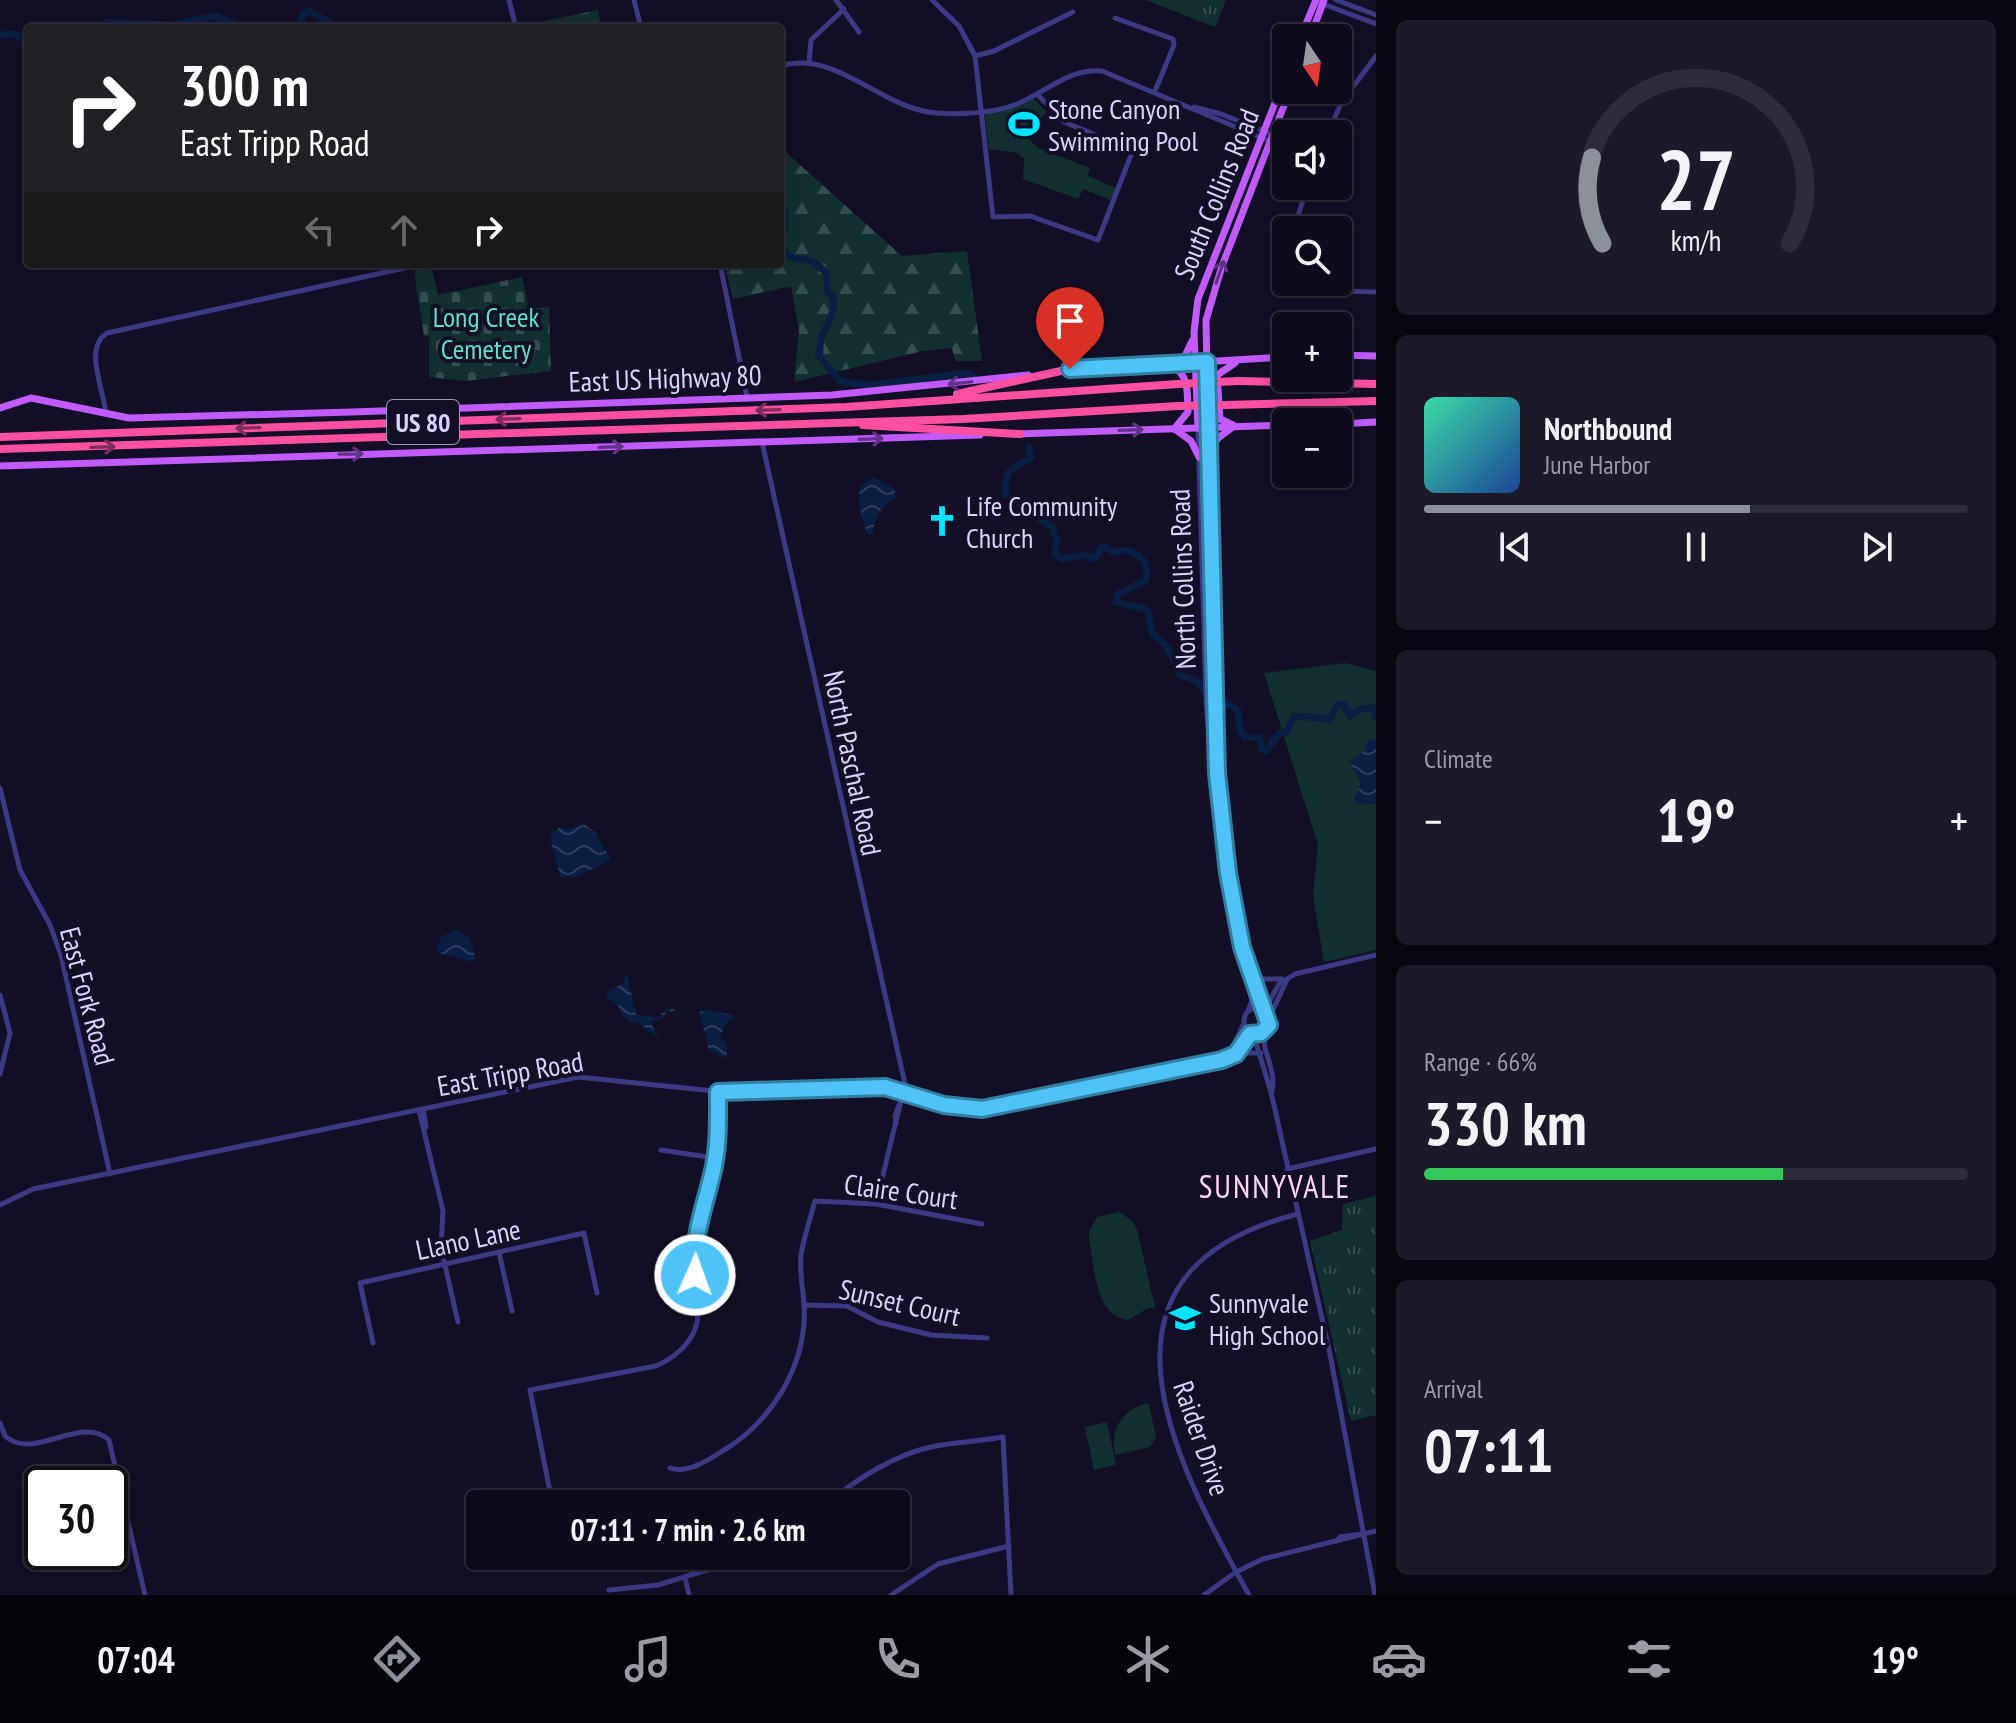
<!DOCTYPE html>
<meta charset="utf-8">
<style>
:root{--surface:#0e0b1c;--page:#1c1929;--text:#f1f3f6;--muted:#9b9ba3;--line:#2e2b3b;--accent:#8c9099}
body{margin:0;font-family:"PT Sans Narrow",sans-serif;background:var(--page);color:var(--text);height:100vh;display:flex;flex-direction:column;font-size:30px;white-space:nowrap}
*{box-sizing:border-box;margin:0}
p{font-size:26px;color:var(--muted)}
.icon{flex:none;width:44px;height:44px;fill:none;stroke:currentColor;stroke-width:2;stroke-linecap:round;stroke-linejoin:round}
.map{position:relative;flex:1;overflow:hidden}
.details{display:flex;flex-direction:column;gap:20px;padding:20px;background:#08060f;width:640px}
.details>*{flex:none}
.guide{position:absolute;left:24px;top:24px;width:760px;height:244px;border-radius:8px;box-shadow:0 4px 20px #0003,0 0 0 2px var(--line);background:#202124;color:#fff;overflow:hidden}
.needle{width:52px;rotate:167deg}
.controls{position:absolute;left:1272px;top:24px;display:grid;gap:16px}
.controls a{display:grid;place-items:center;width:80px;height:80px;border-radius:8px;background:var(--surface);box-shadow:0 4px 20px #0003,0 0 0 2px var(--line);font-size:40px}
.speed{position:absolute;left:24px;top:1466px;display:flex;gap:16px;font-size:40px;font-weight:700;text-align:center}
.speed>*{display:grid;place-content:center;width:104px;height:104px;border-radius:50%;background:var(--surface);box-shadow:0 4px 20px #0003,0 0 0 2px var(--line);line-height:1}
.speed .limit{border:4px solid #111;border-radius:12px;background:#fff;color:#111}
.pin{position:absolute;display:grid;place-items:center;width:68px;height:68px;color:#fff;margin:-82px -34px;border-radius:50% 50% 50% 0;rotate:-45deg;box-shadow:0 0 8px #0007}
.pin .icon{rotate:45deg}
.me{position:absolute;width:88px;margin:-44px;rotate:2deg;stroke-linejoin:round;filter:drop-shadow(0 0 6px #0008)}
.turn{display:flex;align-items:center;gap:28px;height:168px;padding:0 24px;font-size:36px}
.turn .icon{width:104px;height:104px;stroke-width:2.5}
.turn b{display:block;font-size:56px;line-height:68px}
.lanes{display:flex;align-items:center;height:76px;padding:0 24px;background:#0003;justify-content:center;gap:40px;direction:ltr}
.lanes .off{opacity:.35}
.big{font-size:60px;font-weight:700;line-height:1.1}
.details .tile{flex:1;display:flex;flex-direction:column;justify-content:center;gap:12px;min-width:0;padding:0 28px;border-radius:12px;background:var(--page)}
.details .dial{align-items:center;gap:0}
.dial svg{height:208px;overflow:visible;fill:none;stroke:var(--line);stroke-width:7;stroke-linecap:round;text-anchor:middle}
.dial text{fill:var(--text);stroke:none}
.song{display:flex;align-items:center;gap:24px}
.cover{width:96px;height:96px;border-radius:12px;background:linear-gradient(135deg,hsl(160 70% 55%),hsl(220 70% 35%))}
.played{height:8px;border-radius:4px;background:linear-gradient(90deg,var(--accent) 60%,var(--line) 60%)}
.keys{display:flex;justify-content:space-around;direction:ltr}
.heat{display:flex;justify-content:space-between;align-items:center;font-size:44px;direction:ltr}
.charge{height:12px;border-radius:6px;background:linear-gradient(90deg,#34c759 66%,var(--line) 0)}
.trip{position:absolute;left:466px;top:1490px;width:444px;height:80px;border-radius:8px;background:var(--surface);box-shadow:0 4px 20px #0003,0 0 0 2px var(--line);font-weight:700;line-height:80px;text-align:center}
.tab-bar{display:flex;height:128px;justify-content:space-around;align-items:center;background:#06040b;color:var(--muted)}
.tab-bar .icon{width:56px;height:56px}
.tab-bar .on{color:var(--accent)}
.tab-bar b{font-size:36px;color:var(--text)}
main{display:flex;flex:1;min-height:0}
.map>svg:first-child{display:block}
.grass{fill:url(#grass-tufts)}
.forest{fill:url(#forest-firs)}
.cemetery{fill:url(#cemetery-stones)}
.park{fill:#12302f}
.water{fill:url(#water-waves)}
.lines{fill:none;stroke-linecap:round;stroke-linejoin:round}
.river{stroke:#0a1f44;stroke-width:7}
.minor{stroke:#3d3a85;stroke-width:5}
.major{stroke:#c25bff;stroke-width:7}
.highway{stroke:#ff4fa3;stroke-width:8}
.highway-bridge{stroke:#ff4fa3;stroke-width:8}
.oneway{stroke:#623188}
.oneway2{stroke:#7d2c5e}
.route-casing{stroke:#337fa1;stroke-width:20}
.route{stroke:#4fc3f7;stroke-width:14}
.labels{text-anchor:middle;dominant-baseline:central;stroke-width:8;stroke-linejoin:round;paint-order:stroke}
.shield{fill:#130f26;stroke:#9e99be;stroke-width:2}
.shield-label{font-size:26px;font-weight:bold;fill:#d9d4ff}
.poi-label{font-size:28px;fill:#d9d4ff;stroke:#130f26;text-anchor:start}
.street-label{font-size:28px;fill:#d9d4ff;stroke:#130f26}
.park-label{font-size:28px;fill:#5fe0c0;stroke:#130f26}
.quarter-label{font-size:32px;letter-spacing:2px;fill:#ffd6f0;stroke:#130f26}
</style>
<main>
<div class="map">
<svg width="1376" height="1595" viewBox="0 0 1376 1595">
<defs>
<pattern id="grass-tufts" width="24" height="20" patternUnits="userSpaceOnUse" patternTransform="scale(2)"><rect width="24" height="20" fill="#12302f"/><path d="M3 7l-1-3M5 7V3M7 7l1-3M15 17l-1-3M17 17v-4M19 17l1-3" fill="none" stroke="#344d4e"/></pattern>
<pattern id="forest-firs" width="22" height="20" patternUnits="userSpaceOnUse" patternTransform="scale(2)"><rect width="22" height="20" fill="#12302f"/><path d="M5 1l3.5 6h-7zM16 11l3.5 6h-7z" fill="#344d4e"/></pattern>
<pattern id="cemetery-stones" width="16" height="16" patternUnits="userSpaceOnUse" patternTransform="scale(2)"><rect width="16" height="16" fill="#12302f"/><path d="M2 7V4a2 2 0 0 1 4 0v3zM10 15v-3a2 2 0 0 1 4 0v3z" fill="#344d4e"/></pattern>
<pattern id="water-waves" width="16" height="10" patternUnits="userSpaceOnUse" patternTransform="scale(2)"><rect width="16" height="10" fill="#0a1f44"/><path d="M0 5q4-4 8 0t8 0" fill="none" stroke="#2d3f60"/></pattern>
</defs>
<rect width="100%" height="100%" fill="#130f26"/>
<g class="grass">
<polygon points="1146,0 1226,0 1215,27"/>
<polygon points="1376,1196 1376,1415 1351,1421 1310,1241 1342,1230 1343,1204"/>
</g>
<g class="forest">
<polygon points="598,10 601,28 520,26"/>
<polygon points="780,147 902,256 967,251 982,361 955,361 952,348 923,351 794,382 799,330 791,286 733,299 724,264 780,264"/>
</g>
<polygon class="cemetery" points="432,268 438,295 522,277 529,309 549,307 551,371 465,381 429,377 429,337 424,336 414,271"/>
<g class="park">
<polygon points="1034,99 1047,112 1024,134 1038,148 1090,168 1088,176 1116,188 1111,200 1083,189 1078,199 1023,179 1024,158 1017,153 989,149 985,115"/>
<polygon points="1345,663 1376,671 1376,950 1324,962 1313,895 1318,845 1264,673"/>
<path d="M1120 1212 1133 1222 1137 1229 1155 1308H1148L1128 1320C1094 1316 1095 1266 1089 1240V1232L1097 1217Z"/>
<path d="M1149 1403 1156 1438 1150 1447 1115 1455C1110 1428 1122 1409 1149 1403Z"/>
<polygon points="1107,1422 1116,1465 1094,1470 1085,1427"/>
</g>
<g class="water">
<path d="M873 477 894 488 896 498C881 507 875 515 873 533L869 535C861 523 858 503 860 486Z"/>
<polygon points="1376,739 1376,804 1362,805 1354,800 1361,783 1349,762 1362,753 1369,740"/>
<polygon points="583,823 595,833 611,859 579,876 561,878 549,835 559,828 569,829"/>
<path d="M456 930C470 934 473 945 475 959L472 962 436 952 441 937Z"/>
<polygon points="627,974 636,1014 657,1018 667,1009 674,1009 676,1012 667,1011 662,1019 650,1021 659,1039 640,1024 628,1021 615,1002 606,998 607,992 622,984"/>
<path d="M708 1010 736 1016 728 1021 720 1035 727 1047V1059L708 1049C708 1036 700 1025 700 1012Z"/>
</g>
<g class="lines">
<g class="river">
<polyline points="100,28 107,22 171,25 216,16 244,28"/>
<polyline points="245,28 260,28"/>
<polyline points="269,28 274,28"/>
<polyline points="287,28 301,22 303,14 310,11 337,28"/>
<polyline points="0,35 14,34 28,40"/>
<path d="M780 204C793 218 774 240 786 253 793 261 802 258 811 261 816 263 822 269 827 273V292L833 296C836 314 827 323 822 337 819 343 821 350 819 356L841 382 871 385 966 373 973 377"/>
<path d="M1029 447 1031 458C1012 472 1004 464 1006 495L1036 503 1039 519 1053 527 1057 541 1055 553 1061 559 1085 555 1093 559 1103 546 1112 552C1132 546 1151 558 1146 580L1118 594 1116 602 1145 609 1149 614 1152 633 1168 648 1180 675 1198 681 1205 692 1238 710 1240 731 1245 737 1260 738 1262 749 1266 751 1280 733H1286L1294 716 1330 719 1337 705 1343 704 1350 716 1360 709 1375 708 1376 717"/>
</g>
<g class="minor">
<polyline points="509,0 516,28"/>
<polyline points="634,0 641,28"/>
<polyline points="836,0 859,32"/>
<polyline points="932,0 959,26 975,56 993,217 1030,216 1098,240 1133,150 1064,122 1037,94"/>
<polyline points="1336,0 1376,15"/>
<polyline points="1315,1 1376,24"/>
<polyline points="1115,18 1173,39 1174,45 1155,91"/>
<polyline points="975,56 994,51 1073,12"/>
<polyline points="809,63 811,40 844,9"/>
<path d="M780 66C837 49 882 110 937 113 961 115 995 113 1017 104 1047 92 1068 68 1102 71L1286 148"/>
<polyline points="1194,107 1221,114 1286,140"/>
<polyline points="1328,134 1341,103 1376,56"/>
<polyline points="1293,230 1308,186"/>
<polyline points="720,264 747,397"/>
<polyline points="1324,282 1338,291 1376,292"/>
<path d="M106 414C104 390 83 348 107 333L423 264"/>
<path d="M1208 427C1208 478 1212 529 1212 580 1213 723 1211 874 1263 1010"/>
<polyline points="1198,428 1206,700 1215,812 1229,914 1252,1000 1248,1011"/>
<polyline points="762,442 905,1084 876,1204"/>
<polyline points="0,788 20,870 50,925 61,955 110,1174"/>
<polyline points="1251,979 1282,979"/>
<polyline points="0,995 10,1033 0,1074"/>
<circle cx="1257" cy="1021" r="13"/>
<polyline points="1264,1011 1279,984 1295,974 1376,955"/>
<polyline points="1269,1018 1287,980"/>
<path d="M1264 1031C1261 1052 1277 1069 1272 1091"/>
<polyline points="1253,1033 1271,1092 1330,1354 1375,1595"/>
<polyline points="1237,1053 1261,1053"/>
<polyline points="1229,1055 1243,1025"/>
<polyline points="423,1109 426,1127"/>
<polyline points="419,1110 443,1211 441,1248 458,1322"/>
<polyline points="896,1124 895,1116 904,1092"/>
<polyline points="661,1150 715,1158"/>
<polyline points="1287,1169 1376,1149"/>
<polyline points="0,1205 33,1189 578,1077 743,1094 885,1087 971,1110 1041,1099 1222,1060 1236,1054 1253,1033"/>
<polyline points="499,1252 512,1311"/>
<polyline points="804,1305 847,1306 878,1322 931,1335 987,1338"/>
<polyline points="373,1343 360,1283 584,1233 597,1293"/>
<path d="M0 1423 5 1436C34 1462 80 1414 109 1440L145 1595"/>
<path d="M670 1468C686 1474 707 1461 721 1452 772 1422 808 1364 804 1304 803 1288 799 1271 801 1255 804 1237 810 1219 815 1201L876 1204 982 1224"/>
<path d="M558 1499 549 1487 530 1390 656 1366C672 1359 689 1346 695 1329 704 1305 692 1280 694 1256 697 1226 707 1200 713 1172 718 1146 718 1119 718 1092"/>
<path d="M827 1504C856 1479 897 1453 936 1446 958 1442 981 1441 1003 1437L1011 1595"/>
<polyline points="1337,1541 1340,1537 1362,1534"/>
<polyline points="685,1578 689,1595"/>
<polyline points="609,1590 658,1585 753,1556"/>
<polyline points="891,1595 938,1564 1009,1546"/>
<polyline points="1204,1595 1236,1572 1263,1559 1376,1531"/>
<path d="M1249 1595C1172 1457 1074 1270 1298 1214"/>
</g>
<g class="major">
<polyline points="1300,38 1316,0"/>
<polyline points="1310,38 1324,0"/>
<polyline points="1338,355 1376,356"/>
<polyline points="1176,361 1185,356 1192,341"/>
<path d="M1172 366C1190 375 1187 394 1188 412L1174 429"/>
<polyline points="1064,370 1286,357"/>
<polyline points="0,408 31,398 129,418 352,412 832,395 1028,375"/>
<polyline points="1338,424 1376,422"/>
<polyline points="1233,425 1220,419 1217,375 1235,363"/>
<polyline points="1208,427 1206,320 1222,266 1290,90"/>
<polyline points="1198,428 1194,332 1198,299 1286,75"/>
<polyline points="1176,430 1191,441 1199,457"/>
<polyline points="1016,434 1286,425"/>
<polyline points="1208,455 1218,438 1233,427"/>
<polyline points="0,466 980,435"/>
</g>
<g class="highway">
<polyline points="1238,381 1376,384"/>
<polyline points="957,394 1070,369"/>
<polyline points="1224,405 1376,401"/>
<polyline points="863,425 1020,434"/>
<polyline points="0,437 846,407 1178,384"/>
<polyline points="0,449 963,419 1178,406"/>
</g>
<g class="highway-bridge">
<polyline points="1178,384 1238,381"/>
<polyline points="1178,406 1224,405"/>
</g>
</g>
<defs><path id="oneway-shaft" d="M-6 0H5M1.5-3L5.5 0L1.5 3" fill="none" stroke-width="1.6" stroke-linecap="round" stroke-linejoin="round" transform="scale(2)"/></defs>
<g class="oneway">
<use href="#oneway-shaft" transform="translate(1220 272) rotate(-71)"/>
<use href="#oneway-shaft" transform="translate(960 383) rotate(174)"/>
<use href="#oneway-shaft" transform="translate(1131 430) rotate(-2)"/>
<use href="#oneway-shaft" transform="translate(871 439) rotate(-2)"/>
<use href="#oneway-shaft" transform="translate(611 447) rotate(-2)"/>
<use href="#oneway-shaft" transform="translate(351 454) rotate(-1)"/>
</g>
<g class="oneway2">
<use href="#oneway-shaft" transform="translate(768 410) rotate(178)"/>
<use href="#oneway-shaft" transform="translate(508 419) rotate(178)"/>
<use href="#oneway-shaft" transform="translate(248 428) rotate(178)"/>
<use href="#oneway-shaft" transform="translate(103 447) rotate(-2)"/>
</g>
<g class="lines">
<defs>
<path id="route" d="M695 1275C692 1239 704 1208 712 1175 719 1148 718 1120 718 1092L885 1087 944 1105 982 1109 1222 1060 1236 1054 1250 1034 1261 1033 1269 1025 1242 947 1228 873 1217 773 1207 362 1070 369"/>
</defs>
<use href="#route" class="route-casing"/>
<use href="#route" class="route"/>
</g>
<defs>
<symbol id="stadium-bare" viewBox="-9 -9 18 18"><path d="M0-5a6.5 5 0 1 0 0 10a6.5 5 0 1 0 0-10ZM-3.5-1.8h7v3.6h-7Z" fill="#00e5ff" stroke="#130f26" stroke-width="2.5" paint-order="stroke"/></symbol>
<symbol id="church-bare" viewBox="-9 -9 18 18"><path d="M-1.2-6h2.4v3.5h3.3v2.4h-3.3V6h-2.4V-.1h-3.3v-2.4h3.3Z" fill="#00e5ff" stroke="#130f26" stroke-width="2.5" paint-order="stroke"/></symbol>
<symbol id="school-bare" viewBox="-9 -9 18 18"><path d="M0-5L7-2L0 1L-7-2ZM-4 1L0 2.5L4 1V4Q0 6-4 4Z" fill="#00e5ff" stroke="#130f26" stroke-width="2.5" paint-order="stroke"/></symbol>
</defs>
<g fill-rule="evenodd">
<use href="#stadium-bare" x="1002" y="102" width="44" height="44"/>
<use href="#church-bare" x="920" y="499" width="44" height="44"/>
<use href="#school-bare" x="1163" y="1296" width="44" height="44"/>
</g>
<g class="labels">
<rect class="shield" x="387" y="400" width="72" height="44" rx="6"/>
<g class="shield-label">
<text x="423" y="422">US 80</text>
</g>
<g class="poi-label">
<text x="1048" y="108">Stone Canyon<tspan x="1048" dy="32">Swimming Pool</tspan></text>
<text x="966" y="505">Life Community<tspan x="966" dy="32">Church</tspan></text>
<text x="1209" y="1302">Sunnyvale<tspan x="1209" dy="32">High School</tspan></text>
</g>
<g class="street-label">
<text transform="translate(1216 194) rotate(-68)">South Collins Road</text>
<text transform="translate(665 378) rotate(-2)">East US Highway 80</text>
<text transform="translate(1182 579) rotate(-92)">North Collins Road</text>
<text transform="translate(853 763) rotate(78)">North Paschal Road</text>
<text transform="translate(88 996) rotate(75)">East Fork Road</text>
<text transform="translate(510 1073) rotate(-10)">East Tripp Road</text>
<text transform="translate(901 1191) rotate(8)">Claire Court</text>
<text transform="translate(468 1239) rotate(-12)">Llano Lane</text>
<text transform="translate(900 1302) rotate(13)">Sunset Court</text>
<text transform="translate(1202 1438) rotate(71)">Raider Drive</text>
</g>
<g class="park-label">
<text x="486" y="316">Long Creek<tspan x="486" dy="32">Cemetery</tspan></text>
</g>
<g class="quarter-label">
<text x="1275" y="1186">SUNNYVALE</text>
</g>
</g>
</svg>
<div class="controls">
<a><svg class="needle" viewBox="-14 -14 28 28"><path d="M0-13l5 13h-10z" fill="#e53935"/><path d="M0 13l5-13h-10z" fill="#9b9ba3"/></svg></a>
<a><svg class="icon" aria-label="sound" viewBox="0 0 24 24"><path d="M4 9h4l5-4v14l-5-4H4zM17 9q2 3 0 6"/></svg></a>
<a><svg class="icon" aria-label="search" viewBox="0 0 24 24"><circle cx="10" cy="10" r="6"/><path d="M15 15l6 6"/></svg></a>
<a>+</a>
<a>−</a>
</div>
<div class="speed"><div class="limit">30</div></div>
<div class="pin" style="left:1070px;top:369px;background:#d93025"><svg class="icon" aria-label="arrive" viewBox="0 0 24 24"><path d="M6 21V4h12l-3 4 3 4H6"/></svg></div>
<svg class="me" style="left:695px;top:1275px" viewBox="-20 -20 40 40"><circle r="17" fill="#4fc3f7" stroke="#fff" stroke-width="3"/><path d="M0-11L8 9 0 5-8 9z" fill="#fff"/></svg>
<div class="trip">07:11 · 7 min · 2.6 km</div>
<div class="guide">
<div class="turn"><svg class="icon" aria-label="right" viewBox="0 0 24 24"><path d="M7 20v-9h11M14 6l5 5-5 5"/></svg><div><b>300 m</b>East Tripp Road</div></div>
<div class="lanes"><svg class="icon off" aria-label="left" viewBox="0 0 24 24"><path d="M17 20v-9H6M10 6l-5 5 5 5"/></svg><svg class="icon off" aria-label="ahead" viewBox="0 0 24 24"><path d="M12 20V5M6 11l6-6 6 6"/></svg><svg class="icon" aria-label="right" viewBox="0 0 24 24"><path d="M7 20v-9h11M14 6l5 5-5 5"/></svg></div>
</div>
</div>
<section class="details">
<div class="tile dial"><svg viewBox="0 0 100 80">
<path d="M14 69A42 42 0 1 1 86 69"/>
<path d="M14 69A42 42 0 0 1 10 36" stroke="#8c9099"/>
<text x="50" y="56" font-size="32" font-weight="700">27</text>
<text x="50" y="72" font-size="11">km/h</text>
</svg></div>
<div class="tile">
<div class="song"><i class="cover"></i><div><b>Northbound</b><p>June Harbor</p></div></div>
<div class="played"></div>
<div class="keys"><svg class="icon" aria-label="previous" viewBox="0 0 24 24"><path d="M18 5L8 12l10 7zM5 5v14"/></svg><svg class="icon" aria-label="pause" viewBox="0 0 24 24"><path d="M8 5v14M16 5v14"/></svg><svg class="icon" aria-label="next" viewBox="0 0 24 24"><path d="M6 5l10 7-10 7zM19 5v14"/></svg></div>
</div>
<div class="tile"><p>Climate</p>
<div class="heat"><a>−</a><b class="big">19°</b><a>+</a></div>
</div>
<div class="tile"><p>Range · 66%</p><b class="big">330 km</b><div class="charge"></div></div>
<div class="tile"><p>Arrival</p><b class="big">07:11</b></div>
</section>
</main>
<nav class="tab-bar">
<b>07:04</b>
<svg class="icon on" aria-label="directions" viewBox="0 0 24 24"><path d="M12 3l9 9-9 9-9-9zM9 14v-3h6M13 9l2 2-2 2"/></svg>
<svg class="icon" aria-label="music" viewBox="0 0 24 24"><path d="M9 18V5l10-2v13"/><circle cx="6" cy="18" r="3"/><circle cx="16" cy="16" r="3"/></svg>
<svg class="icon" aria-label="phone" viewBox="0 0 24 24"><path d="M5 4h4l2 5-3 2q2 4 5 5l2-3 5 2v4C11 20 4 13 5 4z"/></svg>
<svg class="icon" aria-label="climate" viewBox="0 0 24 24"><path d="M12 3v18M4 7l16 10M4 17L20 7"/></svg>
<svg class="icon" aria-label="car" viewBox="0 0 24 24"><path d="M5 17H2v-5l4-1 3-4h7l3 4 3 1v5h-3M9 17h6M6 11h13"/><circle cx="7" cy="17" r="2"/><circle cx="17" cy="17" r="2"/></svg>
<svg class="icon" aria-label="filters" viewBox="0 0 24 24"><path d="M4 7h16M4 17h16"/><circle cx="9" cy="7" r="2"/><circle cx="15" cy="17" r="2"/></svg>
<b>19°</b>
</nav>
